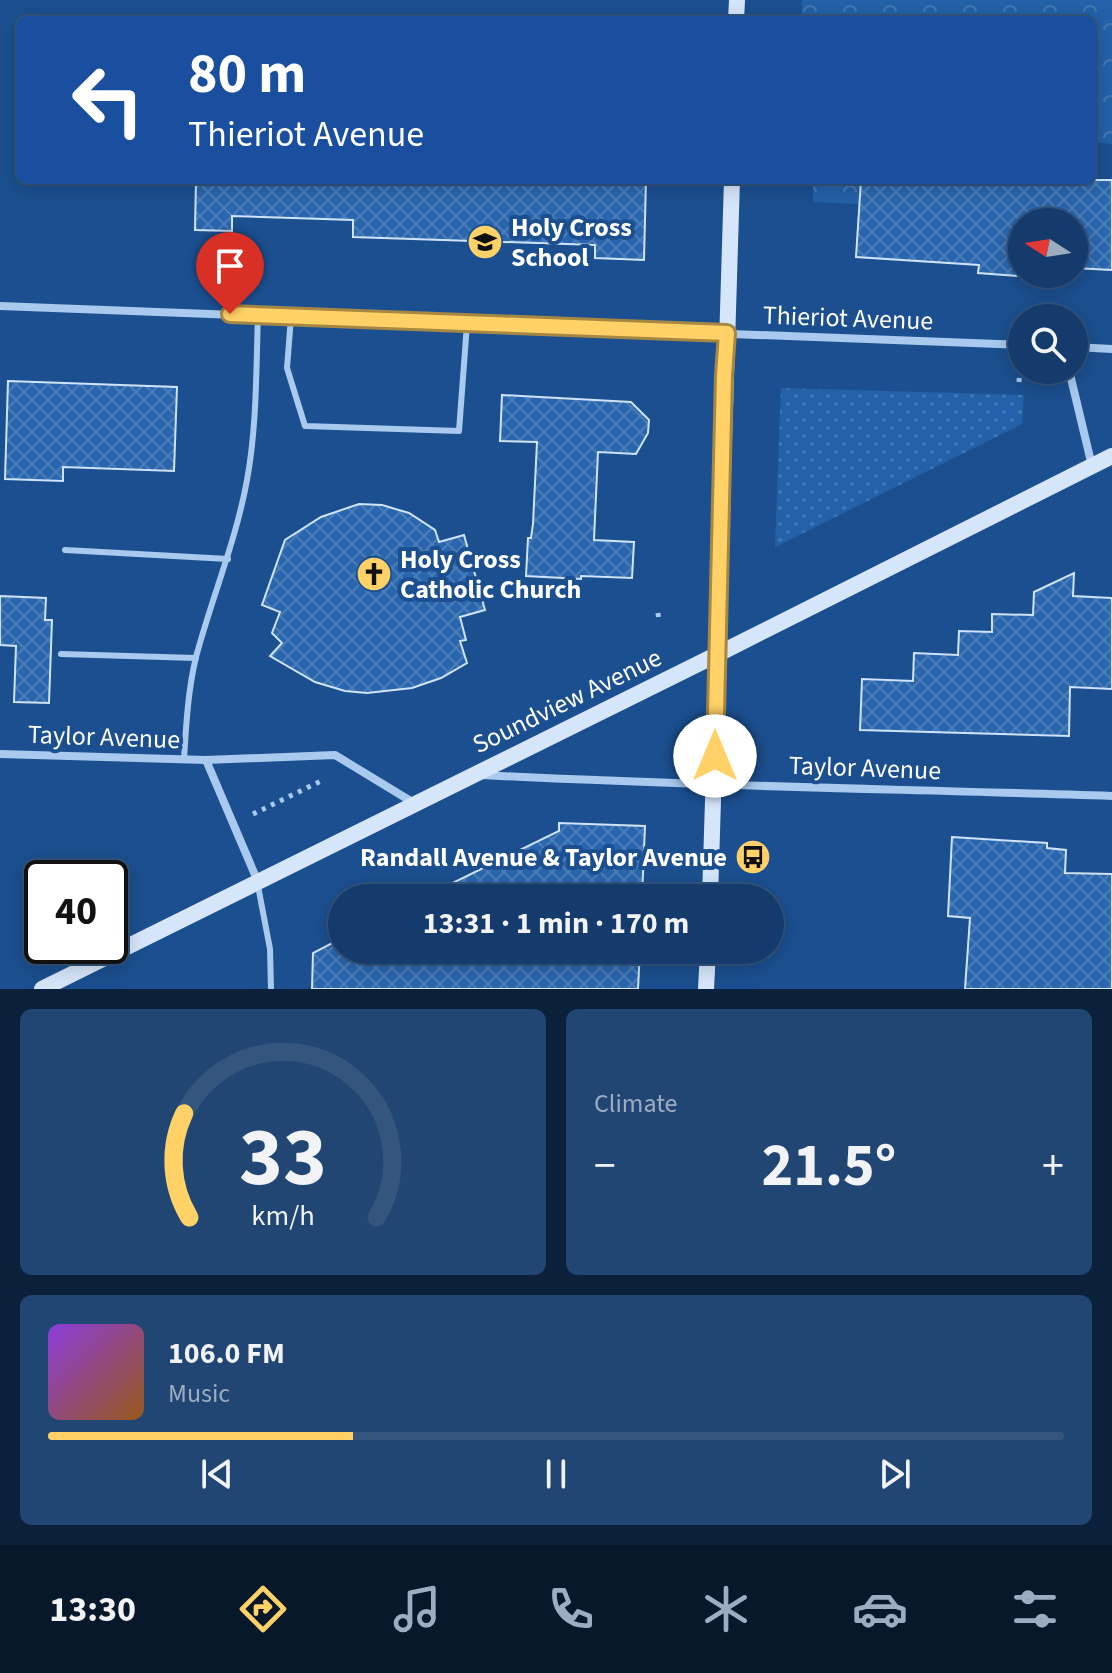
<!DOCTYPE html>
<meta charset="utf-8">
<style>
:root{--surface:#143b6b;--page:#214673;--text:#f1f3f6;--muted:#9dadc1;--line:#33557e;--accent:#ffd166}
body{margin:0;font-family:"Source Sans 3",sans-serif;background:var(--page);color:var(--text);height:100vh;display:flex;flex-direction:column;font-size:30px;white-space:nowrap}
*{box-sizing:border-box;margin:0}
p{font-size:26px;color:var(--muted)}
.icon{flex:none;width:44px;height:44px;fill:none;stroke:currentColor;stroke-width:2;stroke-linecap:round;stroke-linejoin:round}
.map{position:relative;height:989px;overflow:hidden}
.drawer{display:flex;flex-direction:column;gap:20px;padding:20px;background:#0b203b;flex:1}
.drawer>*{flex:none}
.banner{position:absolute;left:16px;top:16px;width:1080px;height:168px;border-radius:12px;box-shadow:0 4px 20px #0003,0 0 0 2px var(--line);background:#1a4fa0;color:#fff;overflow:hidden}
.needle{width:52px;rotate:282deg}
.fabs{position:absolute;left:1008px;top:208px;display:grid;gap:16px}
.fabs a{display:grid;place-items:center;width:80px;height:80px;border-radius:50%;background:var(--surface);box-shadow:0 4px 20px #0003,0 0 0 2px var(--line);font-size:40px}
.speed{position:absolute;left:24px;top:860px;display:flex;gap:16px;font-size:40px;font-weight:700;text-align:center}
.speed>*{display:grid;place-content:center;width:104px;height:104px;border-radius:50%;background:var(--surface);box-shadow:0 4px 20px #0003,0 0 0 2px var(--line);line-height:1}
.speed .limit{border:4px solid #111;border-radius:12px;background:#fff;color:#111}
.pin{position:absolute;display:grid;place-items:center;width:68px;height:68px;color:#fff;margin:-82px -34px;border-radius:50% 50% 50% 0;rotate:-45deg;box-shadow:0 0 8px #0007}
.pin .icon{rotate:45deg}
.me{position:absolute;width:88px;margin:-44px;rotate:0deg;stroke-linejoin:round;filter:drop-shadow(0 0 6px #0008)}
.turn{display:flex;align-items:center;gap:28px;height:168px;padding:0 40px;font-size:36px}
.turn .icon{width:104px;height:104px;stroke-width:2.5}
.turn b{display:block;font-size:56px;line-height:68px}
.big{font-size:60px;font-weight:700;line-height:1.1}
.drawer .tile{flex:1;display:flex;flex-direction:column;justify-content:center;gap:12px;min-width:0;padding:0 28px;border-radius:12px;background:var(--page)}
.drawer .dial{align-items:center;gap:0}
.dial svg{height:208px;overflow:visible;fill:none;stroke:var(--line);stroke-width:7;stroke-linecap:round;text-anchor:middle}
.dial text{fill:var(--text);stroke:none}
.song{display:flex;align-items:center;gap:24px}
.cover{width:96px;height:96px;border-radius:12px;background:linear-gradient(135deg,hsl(270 70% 55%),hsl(30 70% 35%))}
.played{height:8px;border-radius:4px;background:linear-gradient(90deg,var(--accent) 30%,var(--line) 30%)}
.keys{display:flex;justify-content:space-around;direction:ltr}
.heat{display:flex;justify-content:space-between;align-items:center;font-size:44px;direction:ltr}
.drawer .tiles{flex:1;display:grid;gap:20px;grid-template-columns:1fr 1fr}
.tile:last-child{grid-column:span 2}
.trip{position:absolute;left:328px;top:884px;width:456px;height:80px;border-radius:40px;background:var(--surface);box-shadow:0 4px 20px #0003,0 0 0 2px var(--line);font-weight:700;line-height:80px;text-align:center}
.menu{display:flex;height:128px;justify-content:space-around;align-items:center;background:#08182b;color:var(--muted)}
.menu .icon{width:56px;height:56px}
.menu .current{color:var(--accent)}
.menu b{font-size:36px;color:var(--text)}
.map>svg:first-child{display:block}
.grass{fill:url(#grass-dots)}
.forest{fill:url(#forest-crowns)}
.building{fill:url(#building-cross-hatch);stroke:#cfe3fa;stroke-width:2}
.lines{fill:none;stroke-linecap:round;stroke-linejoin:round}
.path{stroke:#a9c9ee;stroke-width:5;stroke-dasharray:4 6;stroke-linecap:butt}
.lane{stroke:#a9c9ee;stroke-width:6}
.street{stroke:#a9c9ee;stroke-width:8}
.secondary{stroke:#d6e6fa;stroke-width:16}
.route-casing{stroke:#a68842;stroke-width:20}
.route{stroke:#ffd166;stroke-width:14}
.labels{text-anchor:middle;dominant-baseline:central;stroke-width:8;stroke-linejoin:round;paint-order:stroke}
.poi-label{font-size:26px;font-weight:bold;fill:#fff;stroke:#1b4f8f;text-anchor:start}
.street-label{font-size:26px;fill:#fff;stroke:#1b4f8f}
</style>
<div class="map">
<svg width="1112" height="989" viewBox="0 0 1112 989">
<defs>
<pattern id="grass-dots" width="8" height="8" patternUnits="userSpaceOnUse" patternTransform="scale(2)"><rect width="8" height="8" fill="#2461a8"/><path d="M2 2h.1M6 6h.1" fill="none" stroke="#4579b5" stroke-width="1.8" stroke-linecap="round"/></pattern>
<pattern id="forest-crowns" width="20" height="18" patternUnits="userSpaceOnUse" patternTransform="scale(2)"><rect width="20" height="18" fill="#2461a8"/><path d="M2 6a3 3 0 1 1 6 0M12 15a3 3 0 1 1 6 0" fill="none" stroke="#4579b5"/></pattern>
<pattern id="building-cross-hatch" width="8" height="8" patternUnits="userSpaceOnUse" patternTransform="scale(2)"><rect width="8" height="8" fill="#2a66ad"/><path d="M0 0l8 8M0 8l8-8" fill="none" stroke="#4a7db9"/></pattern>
</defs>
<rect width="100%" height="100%" fill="#1b4f8f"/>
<polygon class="grass" points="781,388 1024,395 1022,424 775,547"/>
<g class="forest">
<polygon points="802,0 1112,0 1112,144 1092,142 1092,20 801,20"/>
<polygon points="804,180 861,180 859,204 813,202 813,181"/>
</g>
<g class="building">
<polygon points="196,180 646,180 644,260 595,258 595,245 353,237 353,220 232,216 232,231 195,230"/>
<polygon points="861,180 1112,180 1112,270 1074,268 1074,222 1022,222 1022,274 1059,274 1058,279 978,273 979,265 856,257"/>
<polygon points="8,381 177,387 174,471 63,467 63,481 5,479"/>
<polygon points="502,395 631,402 649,420 648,433 636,454 598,452 594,540 634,542 632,578 581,576 581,579 526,576 528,538 531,538 533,524 537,442 500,441"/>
<polygon points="359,504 382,505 409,513 435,530 439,542 464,535 485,610 460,617 466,640 460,641 467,663 441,678 412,688 367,693 345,691 315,682 270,656 282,643 272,633 280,612 262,605 285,540 321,517"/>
<polygon points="1074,573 1073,596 1112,598 1112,689 1070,687 1069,736 860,730 862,679 913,681 914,653 958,655 959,631 992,632 992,614 1033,615 1034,592"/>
<polygon points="0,596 46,598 45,620 52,620 49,703 14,702 16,646 0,645"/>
<polygon points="559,823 645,826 642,898 422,898 559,831"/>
<polygon points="952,837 1047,843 1047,848 1066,850 1065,873 1112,874 1112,989 965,989 970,918 948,916"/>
<polygon points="342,938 342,950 640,950 638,989 312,989 313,953"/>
</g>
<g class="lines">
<g class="path">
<polyline points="1019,382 1020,367"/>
<polyline points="658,613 659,621"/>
<polyline points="253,814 323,780"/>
</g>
<g class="lane">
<polyline points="291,317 287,368 305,426 459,431 467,324"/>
<polyline points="65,550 228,559"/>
<polyline points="61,654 196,658"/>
<path d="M184 760C186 726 188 690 196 657 212 597 236 541 247 480 257 426 256 370 258 315"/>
<polyline points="258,886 270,949 271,989"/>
</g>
<g class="street">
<polyline points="0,306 1022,345"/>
<polyline points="1074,347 1112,349"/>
<polyline points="1069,370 1092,466"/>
<polyline points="0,754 206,760 335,755 414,803"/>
<polyline points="206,760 258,882"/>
<path d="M481 775C691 786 902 789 1112 796"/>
</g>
<g class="secondary">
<polyline points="736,20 737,0"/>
<polyline points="710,898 732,180"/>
<polyline points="42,989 716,655 1112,456"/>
<polyline points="706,989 708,950"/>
</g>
</g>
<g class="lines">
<defs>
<polyline id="route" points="230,314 727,333 724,375 715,756"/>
</defs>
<use href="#route" class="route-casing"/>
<use href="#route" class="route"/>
</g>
<defs>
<symbol id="school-disc" viewBox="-11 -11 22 22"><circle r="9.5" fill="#ffd166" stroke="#1b4f8f"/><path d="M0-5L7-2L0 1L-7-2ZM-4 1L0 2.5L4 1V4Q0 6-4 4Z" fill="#111"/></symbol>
<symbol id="church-disc" viewBox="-11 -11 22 22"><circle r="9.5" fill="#ffd166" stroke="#1b4f8f"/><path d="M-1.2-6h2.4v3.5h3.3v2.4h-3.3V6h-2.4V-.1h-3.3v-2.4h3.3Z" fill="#111"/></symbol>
<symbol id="bus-disc" viewBox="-11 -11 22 22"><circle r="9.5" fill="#ffd166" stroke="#1b4f8f"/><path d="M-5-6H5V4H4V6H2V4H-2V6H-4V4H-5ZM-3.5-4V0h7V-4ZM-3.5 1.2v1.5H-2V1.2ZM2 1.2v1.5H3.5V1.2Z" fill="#111"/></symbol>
</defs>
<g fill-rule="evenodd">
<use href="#school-disc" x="465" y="222" width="40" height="40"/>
<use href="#church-disc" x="354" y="554" width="40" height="40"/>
<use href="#bus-disc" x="733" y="837" width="40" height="40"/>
</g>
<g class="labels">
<g class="poi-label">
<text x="511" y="227">Holy Cross<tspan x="511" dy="30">School</tspan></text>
<text x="400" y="559">Holy Cross<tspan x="400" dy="30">Catholic Church</tspan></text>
<text x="727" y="857" text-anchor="end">Randall Avenue &amp; Taylor Avenue</text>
</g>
<g class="street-label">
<text transform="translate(848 318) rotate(2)">Thieriot Avenue</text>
<text transform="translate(567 701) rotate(-26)">Soundview Avenue</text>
<text transform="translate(104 737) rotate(2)">Taylor Avenue</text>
<text transform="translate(865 768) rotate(2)">Taylor Avenue</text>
</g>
</g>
</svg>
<div class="fabs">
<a><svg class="needle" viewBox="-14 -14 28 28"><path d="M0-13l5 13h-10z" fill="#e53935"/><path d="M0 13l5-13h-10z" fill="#9dadc1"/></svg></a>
<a><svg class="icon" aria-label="search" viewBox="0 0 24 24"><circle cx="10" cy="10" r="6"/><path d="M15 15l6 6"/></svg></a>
</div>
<div class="speed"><div class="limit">40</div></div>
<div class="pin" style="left:230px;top:314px;background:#d93025"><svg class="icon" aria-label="arrive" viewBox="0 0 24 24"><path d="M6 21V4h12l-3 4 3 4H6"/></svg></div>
<svg class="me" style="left:715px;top:756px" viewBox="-20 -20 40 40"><circle r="19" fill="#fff"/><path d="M0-13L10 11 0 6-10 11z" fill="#ffd166"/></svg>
<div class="trip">13:31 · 1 min · 170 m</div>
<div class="banner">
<div class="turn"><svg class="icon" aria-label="left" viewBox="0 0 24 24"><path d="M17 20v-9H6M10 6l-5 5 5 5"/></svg><div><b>80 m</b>Thieriot Avenue</div></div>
</div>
</div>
<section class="drawer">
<div class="tiles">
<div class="tile dial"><svg viewBox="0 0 100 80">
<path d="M14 69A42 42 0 1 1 86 69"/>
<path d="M14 69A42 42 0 0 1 12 29" stroke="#ffd166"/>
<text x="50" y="56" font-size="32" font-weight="700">33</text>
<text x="50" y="72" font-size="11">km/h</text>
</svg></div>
<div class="tile"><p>Climate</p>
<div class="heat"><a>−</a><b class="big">21.5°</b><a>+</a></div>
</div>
<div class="tile">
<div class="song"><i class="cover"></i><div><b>106.0 FM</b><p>Music</p></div></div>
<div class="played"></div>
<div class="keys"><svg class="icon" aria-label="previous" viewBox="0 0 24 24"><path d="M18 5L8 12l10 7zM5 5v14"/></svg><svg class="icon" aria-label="pause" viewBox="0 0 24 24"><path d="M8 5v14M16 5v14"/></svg><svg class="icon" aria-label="next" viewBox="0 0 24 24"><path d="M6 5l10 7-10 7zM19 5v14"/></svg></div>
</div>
</div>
</section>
<nav class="menu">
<b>13:30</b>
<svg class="icon current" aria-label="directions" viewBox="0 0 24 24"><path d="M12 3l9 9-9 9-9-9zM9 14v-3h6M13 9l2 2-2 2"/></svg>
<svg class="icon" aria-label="music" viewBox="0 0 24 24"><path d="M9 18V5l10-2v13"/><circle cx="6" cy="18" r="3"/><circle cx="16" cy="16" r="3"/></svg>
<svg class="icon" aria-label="phone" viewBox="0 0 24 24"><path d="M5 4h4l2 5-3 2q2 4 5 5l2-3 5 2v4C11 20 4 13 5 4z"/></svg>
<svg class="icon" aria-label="climate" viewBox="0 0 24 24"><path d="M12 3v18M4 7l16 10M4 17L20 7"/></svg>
<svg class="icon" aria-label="car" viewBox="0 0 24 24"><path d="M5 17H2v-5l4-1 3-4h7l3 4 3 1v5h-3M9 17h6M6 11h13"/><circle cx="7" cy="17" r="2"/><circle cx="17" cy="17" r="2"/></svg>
<svg class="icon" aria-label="filters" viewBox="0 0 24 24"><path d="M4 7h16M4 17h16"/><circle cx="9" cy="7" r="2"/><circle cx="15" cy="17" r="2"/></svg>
</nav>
